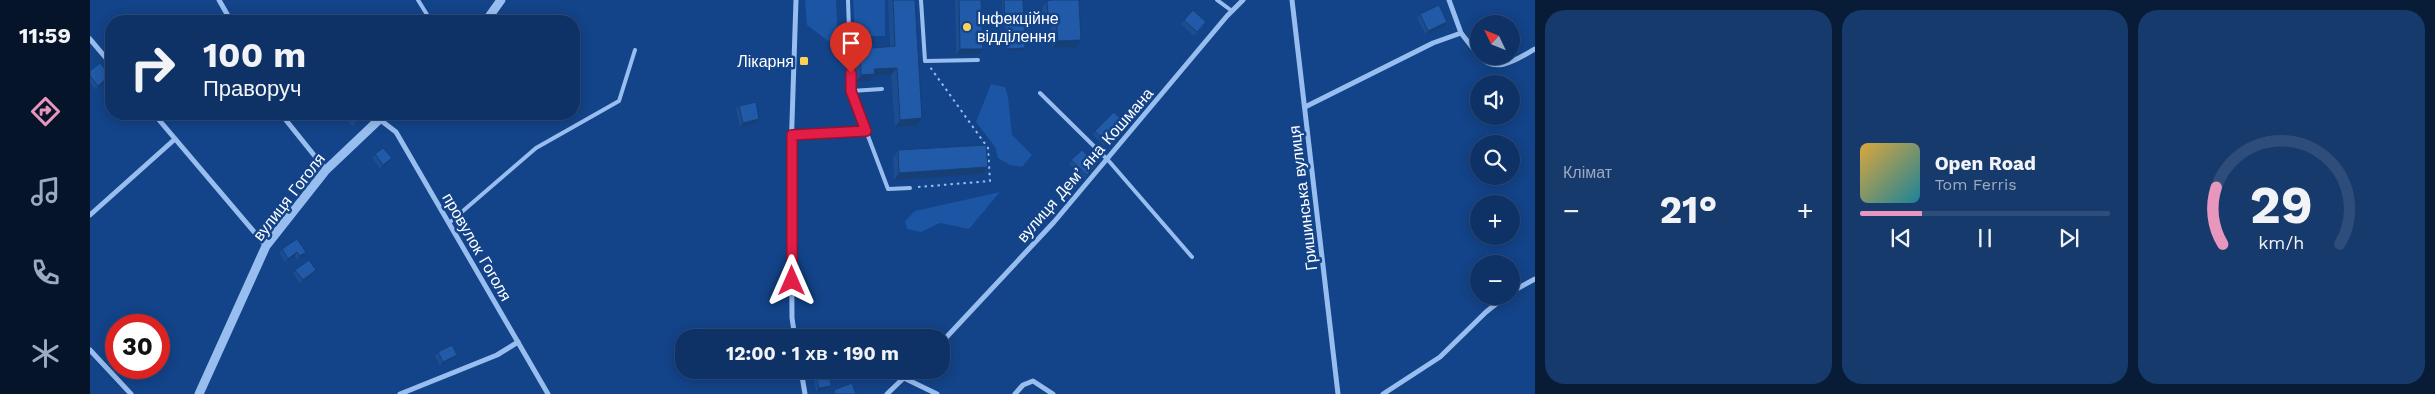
<!DOCTYPE html>
<html lang="uk">
<meta charset="utf-8">
<style>
:root{--surface:#0e3266;--page:#173a6c;--text:#f1f3f6;--muted:#9baabf;--line:#2e4d7a;--accent:#e797bd}
body{margin:0;font-family:"Work Sans",sans-serif;background:var(--page);color:var(--text);height:100vh;display:flex;flex-direction:column;font-size:19px;white-space:nowrap}
*{box-sizing:border-box;margin:0}
p{font-size:16px;color:var(--muted)}
.icon{flex:none;width:28px;height:28px;fill:none;stroke:currentColor;stroke-width:2;stroke-linecap:round;stroke-linejoin:round}
.map{position:relative;flex:1;overflow:hidden}
.sheet{display:flex;flex-direction:column;gap:10px;padding:10px;background:#081c38;width:900px}
.sheet>*{flex:none}
.hud{position:absolute;left:15px;top:15px;width:475px;height:105px;border-radius:20px;box-shadow:0 2px 12px #0003,0 0 0 1px var(--line);background:#0e3266;color:var(--text);overflow:hidden}
.needle{width:32px;rotate:313deg}
.fabs{position:absolute;left:1380px;top:15px;display:grid;gap:10px}
.fabs a{display:grid;place-items:center;width:50px;height:50px;border-radius:50%;background:var(--surface);box-shadow:0 2px 12px #0003,0 0 0 1px var(--line);font-size:25px}
.speed{position:absolute;left:15px;top:314px;display:flex;gap:10px;font-size:25px;font-weight:700;text-align:center}
.speed>*{display:grid;place-content:center;width:65px;height:65px;border-radius:50%;background:var(--surface);box-shadow:0 2px 12px #0003,0 0 0 1px var(--line);line-height:1}
.speed .limit{border:8px solid #d22;background:#fff;color:#111}
.pin{position:absolute;display:grid;place-items:center;width:42px;height:42px;color:#fff;margin:-51px -21px;border-radius:50% 50% 50% 0;rotate:-45deg;box-shadow:0 0 5px #0007}
.pin .icon{rotate:45deg}
.me{position:absolute;width:55px;margin:-28px;rotate:0deg;stroke-linejoin:round;filter:drop-shadow(0 0 4px #0008)}
.turn{display:flex;align-items:center;gap:18px;height:105px;padding:0 15px;font-size:22px}
.turn .icon{width:65px;height:65px;stroke-width:2.5}
.turn b{display:block;font-size:35px;line-height:42px}
.big{font-size:38px;font-weight:700;line-height:1.1}
.sheet .card{flex:1;display:flex;flex-direction:column;justify-content:center;gap:8px;min-width:0;padding:0 18px;border-radius:20px;background:var(--page)}
.sheet .dial{align-items:center;gap:0}
.dial svg{height:130px;overflow:visible;fill:none;stroke:var(--line);stroke-width:7;stroke-linecap:round;text-anchor:middle}
.dial text{fill:var(--text);stroke:none}
.song{display:flex;align-items:center;gap:15px}
.cover{width:60px;height:60px;border-radius:8px;background:linear-gradient(135deg,hsl(40 70% 55%),hsl(190 70% 35%))}
.played{height:5px;border-radius:2px;background:linear-gradient(90deg,var(--accent) 25%,var(--line) 25%)}
.keys{display:flex;justify-content:space-around;direction:ltr}
.heat{display:flex;justify-content:space-between;align-items:center;font-size:28px;direction:ltr}
.sheet .tiles{flex:1;display:grid;gap:10px;grid-template-columns:repeat(3,1fr)}
.trip{position:absolute;left:585px;top:329px;width:275px;height:50px;border-radius:20px;background:var(--surface);box-shadow:0 2px 12px #0003,0 0 0 1px var(--line);font-weight:700;line-height:50px;text-align:center}
main{display:flex;flex:1;min-height:0}
.dock{display:flex;flex-direction:column;width:90px;justify-content:space-around;align-items:center;background:#061429;color:var(--muted)}
.dock .icon{width:35px;height:35px}
.dock .active{color:var(--accent)}
.dock b{font-size:22px;color:var(--text)}
.map>svg:first-child{display:block}
.green{fill:#1b55a3}
.lines{fill:none;stroke-linecap:round;stroke-linejoin:round}
.path{stroke:#98bef0;stroke-width:2;stroke-dasharray:2.5 4;stroke-linecap:butt}
.service{stroke:#98bef0;stroke-width:4}
.minor{stroke:#98bef0;stroke-width:5}
.tertiary{stroke:#98bef0;stroke-width:9}
.wall{fill:#1c4d90}
.shaded-wall{fill:#163f76}
.building{fill:#205aa8;stroke:#163f76}
.route-casing{stroke:#92132f;stroke-width:12}
.route{stroke:#e11d48;stroke-width:9}
.poi-dot{fill:#ffd257;stroke:#134388;stroke-width:2}
.labels{text-anchor:middle;dominant-baseline:central;stroke-width:5;stroke-linejoin:round;paint-order:stroke}
.poi-label{font-size:16px;fill:#fff;stroke:#134388;text-anchor:start}
.street-label{font-size:16px;fill:#fff;stroke:#134388}
</style>
<main>
<nav class="dock">
<b>11:59</b>
<svg class="icon active" aria-label="directions" viewBox="0 0 24 24"><path d="M12 3l9 9-9 9-9-9zM9 14v-3h6M13 9l2 2-2 2"/></svg>
<svg class="icon" aria-label="music" viewBox="0 0 24 24"><path d="M9 18V5l10-2v13"/><circle cx="6" cy="18" r="3"/><circle cx="16" cy="16" r="3"/></svg>
<svg class="icon" aria-label="phone" viewBox="0 0 24 24"><path d="M5 4h4l2 5-3 2q2 4 5 5l2-3 5 2v4C11 20 4 13 5 4z"/></svg>
<svg class="icon" aria-label="climate" viewBox="0 0 24 24"><path d="M12 3v18M4 7l16 10M4 17L20 7"/></svg>
</nav>
<div class="map">
<svg width="1445" height="394" viewBox="0 0 1445 394">
<rect width="100%" height="100%" fill="#134388"/>
<g class="green">
<polygon points="715,0 746,0 748,40 738,41 717,25"/>
<polygon points="763,0 795,0 795,36 765,36"/>
<polygon points="901,84 915,87 918,97 922,135 942,155 932,167 920,165 908,158 905,147 886,122"/>
<polygon points="910,192 879,229 850,223 831,232 817,229 815,221 825,211"/>
</g>
<g class="lines">
<polyline class="path" points="828,187 900,181 898,148 840,67"/>
<g class="service">
<polyline points="328,0 341,21"/>
<polyline points="758,0 761,91 792,89"/>
<polyline points="831,0 835,61 888,60"/>
<polyline points="1127,0 1142,11"/>
<polyline points="761,91 798,189 820,188"/>
<polyline points="950,93 1018,160 1102,257"/>
<polyline points="702,135 776,131"/>
<polyline points="359,223 446,148 529,101 545,50"/>
</g>
<g class="minor">
<polyline points="129,0 141,21"/>
<polyline points="1202,0 1248,394"/>
<polyline points="1359,0 1371,33 1389,56"/>
<polyline points="0,39 21,64"/>
<path d="M1389 56C1406 75 1427 59 1445 49"/>
<polyline points="1215,107 1343,43 1371,33"/>
<polyline points="64,114 176,246"/>
<polyline points="191,114 236,170"/>
<polyline points="289,119 306,132 458,394"/>
<polyline points="0,215 85,139"/>
<polyline points="1421,292 1445,279"/>
<polyline points="705,338 702,318 701,152 706,0"/>
<polyline points="851,343 964,222 1137,16 1153,0"/>
<polyline points="0,350 41,394"/>
<polyline points="711,370 715,394"/>
<polyline points="814,378 847,394"/>
<polyline points="310,394 407,355 428,342"/>
<polyline points="797,394 822,370"/>
<polyline points="925,394 933,385 943,381 963,394"/>
<polyline points="1293,394 1350,357 1396,312 1416,296"/>
</g>
<g class="tertiary">
<polyline points="396,21 411,0"/>
<polyline points="109,394 176,246 236,170 295,114"/>
</g>
</g>
<g class="wall">
<polygon points="798,0 825,0 826,126 805,127 801,75 783,76 780,81 766,82 765,51 770,44 783,48 800,47"/>
<polygon points="865,0 891,0 893,49 889,54 866,55"/>
<polygon points="912,0 933,0 935,48 934,50 915,51"/>
<polygon points="957,1 991,40 986,47 962,48 961,23 953,23 952,8"/>
<polygon points="1330,14 1357,22 1355,26 1336,35 1327,18"/>
<polygon points="1094,20 1114,26 1104,36 1091,24"/>
<polygon points="0,71 18,79 6,90 0,83"/>
<polygon points="649,106 669,119 667,123 650,127 646,109"/>
<polygon points="255,114 277,114 263,127 253,116"/>
<polygon points="1033,127 1014,146 1003,135 1005,131"/>
<polygon points="808,150 898,167 892,174 804,180 803,158"/>
<polygon points="285,154 302,158 299,162 290,169 282,158"/>
<polygon points="981,160 1004,169 994,179 979,164"/>
<polygon points="207,239 213,256 207,260 205,256 195,262 189,253 192,249"/>
<polygon points="205,270 226,270 223,274 210,284 203,274"/>
<polygon points="348,352 364,358 350,366 345,356"/>
<polygon points="742,370 755,370 744,375"/>
<polygon points="725,372 738,389 726,392 723,375"/>
</g>
<g class="shaded-wall">
<polygon points="966,15 961,23 953,23 958,16"/>
<polygon points="1357,22 1355,26 1336,35 1338,31"/>
<polygon points="991,40 986,47 962,48 968,41"/>
<polygon points="935,48 934,50 915,51 916,49"/>
<polygon points="870,49 893,49 889,54 866,55"/>
<polygon points="807,68 801,75 783,76 780,81 766,82 771,75 784,69"/>
<polygon points="20,75 18,79 6,90 8,86"/>
<polygon points="275,114 277,114 263,127 267,121"/>
<polygon points="832,118 826,126 805,127 810,120"/>
<polygon points="669,119 667,123 650,127 653,123"/>
<polygon points="1035,124 1033,127 1014,146 1016,142"/>
<polygon points="302,158 299,162 290,169 293,165"/>
<polygon points="898,167 892,174 804,180 809,173"/>
<polygon points="207,252 205,256 195,262 198,259"/>
<polygon points="216,252 213,256 207,260 210,256"/>
<polygon points="226,270 223,274 210,284 213,280"/>
<polygon points="367,355 364,358 350,366 353,362"/>
<polygon points="750,370 755,370 744,375 747,371"/>
<polygon points="741,386 738,389 726,392 729,388"/>
</g>
<g class="building">
<polygon points="803,0 825,0 832,118 810,120 807,68 784,69 785,74 771,75 770,44 783,43 783,48 805,46"/>
<polygon points="869,0 891,0 893,49 870,49"/>
<polygon points="914,0 933,0 935,48 916,49"/>
<polygon points="962,0 989,0 991,40 968,41 966,15 958,16 957,1"/>
<polygon points="1349,5 1357,22 1338,31 1330,14"/>
<polygon points="1103,10 1116,22 1107,32 1094,20"/>
<polygon points="10,63 20,75 8,86 0,76 0,71"/>
<polygon points="666,102 669,119 653,123 649,106"/>
<polygon points="1024,112 1035,124 1016,142 1005,131"/>
<polygon points="260,114 275,114 267,121"/>
<polygon points="896,145 898,167 809,173 808,150"/>
<polygon points="293,148 302,158 293,165 285,154"/>
<polygon points="992,150 1007,165 997,175 981,160"/>
<polygon points="207,239 216,252 210,256 207,252 198,259 192,249"/>
<polygon points="219,260 226,270 213,280 205,270"/>
<polygon points="362,345 367,355 353,362 348,352"/>
<polygon points="734,370 738,370 741,386 729,388 725,372"/>
<polygon points="762,383 766,394 745,394 744,390"/>
</g>
<g class="lines">
<defs>
<polyline id="route" points="702,281 702,135 776,131 761,91 761,73"/>
</defs>
<use href="#route" class="route-casing"/>
<use href="#route" class="route"/>
</g>
<g class="poi-dot">
<circle cx="877" cy="27" r="5"/>
<rect x="709" y="56" width="10" height="10" rx="2.5"/>
</g>
<g class="labels">
<g class="poi-label">
<text x="887" y="18">Інфекційне<tspan x="887" dy="18">відділення</tspan></text>
<text x="704" y="61" text-anchor="end">Лікарня</text>
</g>
<g class="street-label">
<text transform="translate(995 165) rotate(-49)">вулиця Демʼяна Кошмана</text>
<text transform="translate(199 197) rotate(-52)">вулиця Гоголя</text>
<text transform="translate(1213 198) rotate(-97)">Гришинська вулиця</text>
<text transform="translate(387 247) rotate(60)">провулок Гоголя</text>
</g>
</g>
</svg>
<div class="fabs">
<a><svg class="needle" viewBox="-14 -14 28 28"><path d="M0-13l5 13h-10z" fill="#e53935"/><path d="M0 13l5-13h-10z" fill="#9baabf"/></svg></a>
<a><svg class="icon" aria-label="sound" viewBox="0 0 24 24"><path d="M4 9h4l5-4v14l-5-4H4zM17 9q2 3 0 6"/></svg></a>
<a><svg class="icon" aria-label="search" viewBox="0 0 24 24"><circle cx="10" cy="10" r="6"/><path d="M15 15l6 6"/></svg></a>
<a>+</a>
<a>−</a>
</div>
<div class="speed"><div class="limit">30</div></div>
<div class="pin" style="left:761px;top:73px;background:#d93025"><svg class="icon" aria-label="arrive" viewBox="0 0 24 24"><path d="M6 21V4h12l-3 4 3 4H6"/></svg></div>
<svg class="me" style="left:702px;top:281px" viewBox="-20 -20 40 40"><path d="M0-17L14 15 0 8-14 15z" fill="#e11d48" stroke="#fff" stroke-width="4"/></svg>
<div class="trip">12:00 · 1 хв · 190 m</div>
<div class="hud">
<div class="turn"><svg class="icon" aria-label="right" viewBox="0 0 24 24"><path d="M7 20v-9h11M14 6l5 5-5 5"/></svg><div><b>100 m</b>Праворуч</div></div>
</div>
</div>
<section class="sheet">
<div class="tiles">
<div class="card"><p>Клімат</p>
<div class="heat"><a>−</a><b class="big">21°</b><a>+</a></div>
</div>
<div class="card">
<div class="song"><i class="cover"></i><div><b>Open Road</b><p>Tom Ferris</p></div></div>
<div class="played"></div>
<div class="keys"><svg class="icon" aria-label="previous" viewBox="0 0 24 24"><path d="M18 5L8 12l10 7zM5 5v14"/></svg><svg class="icon" aria-label="pause" viewBox="0 0 24 24"><path d="M8 5v14M16 5v14"/></svg><svg class="icon" aria-label="next" viewBox="0 0 24 24"><path d="M6 5l10 7-10 7zM19 5v14"/></svg></div>
</div>
<div class="card dial"><svg viewBox="0 0 100 80">
<path d="M14 69A42 42 0 1 1 86 69"/>
<path d="M14 69A42 42 0 0 1 10 34" stroke="#e797bd"/>
<text x="50" y="56" font-size="32" font-weight="700">29</text>
<text x="50" y="72" font-size="11">km/h</text>
</svg></div>
</div>
</section>
</main>
